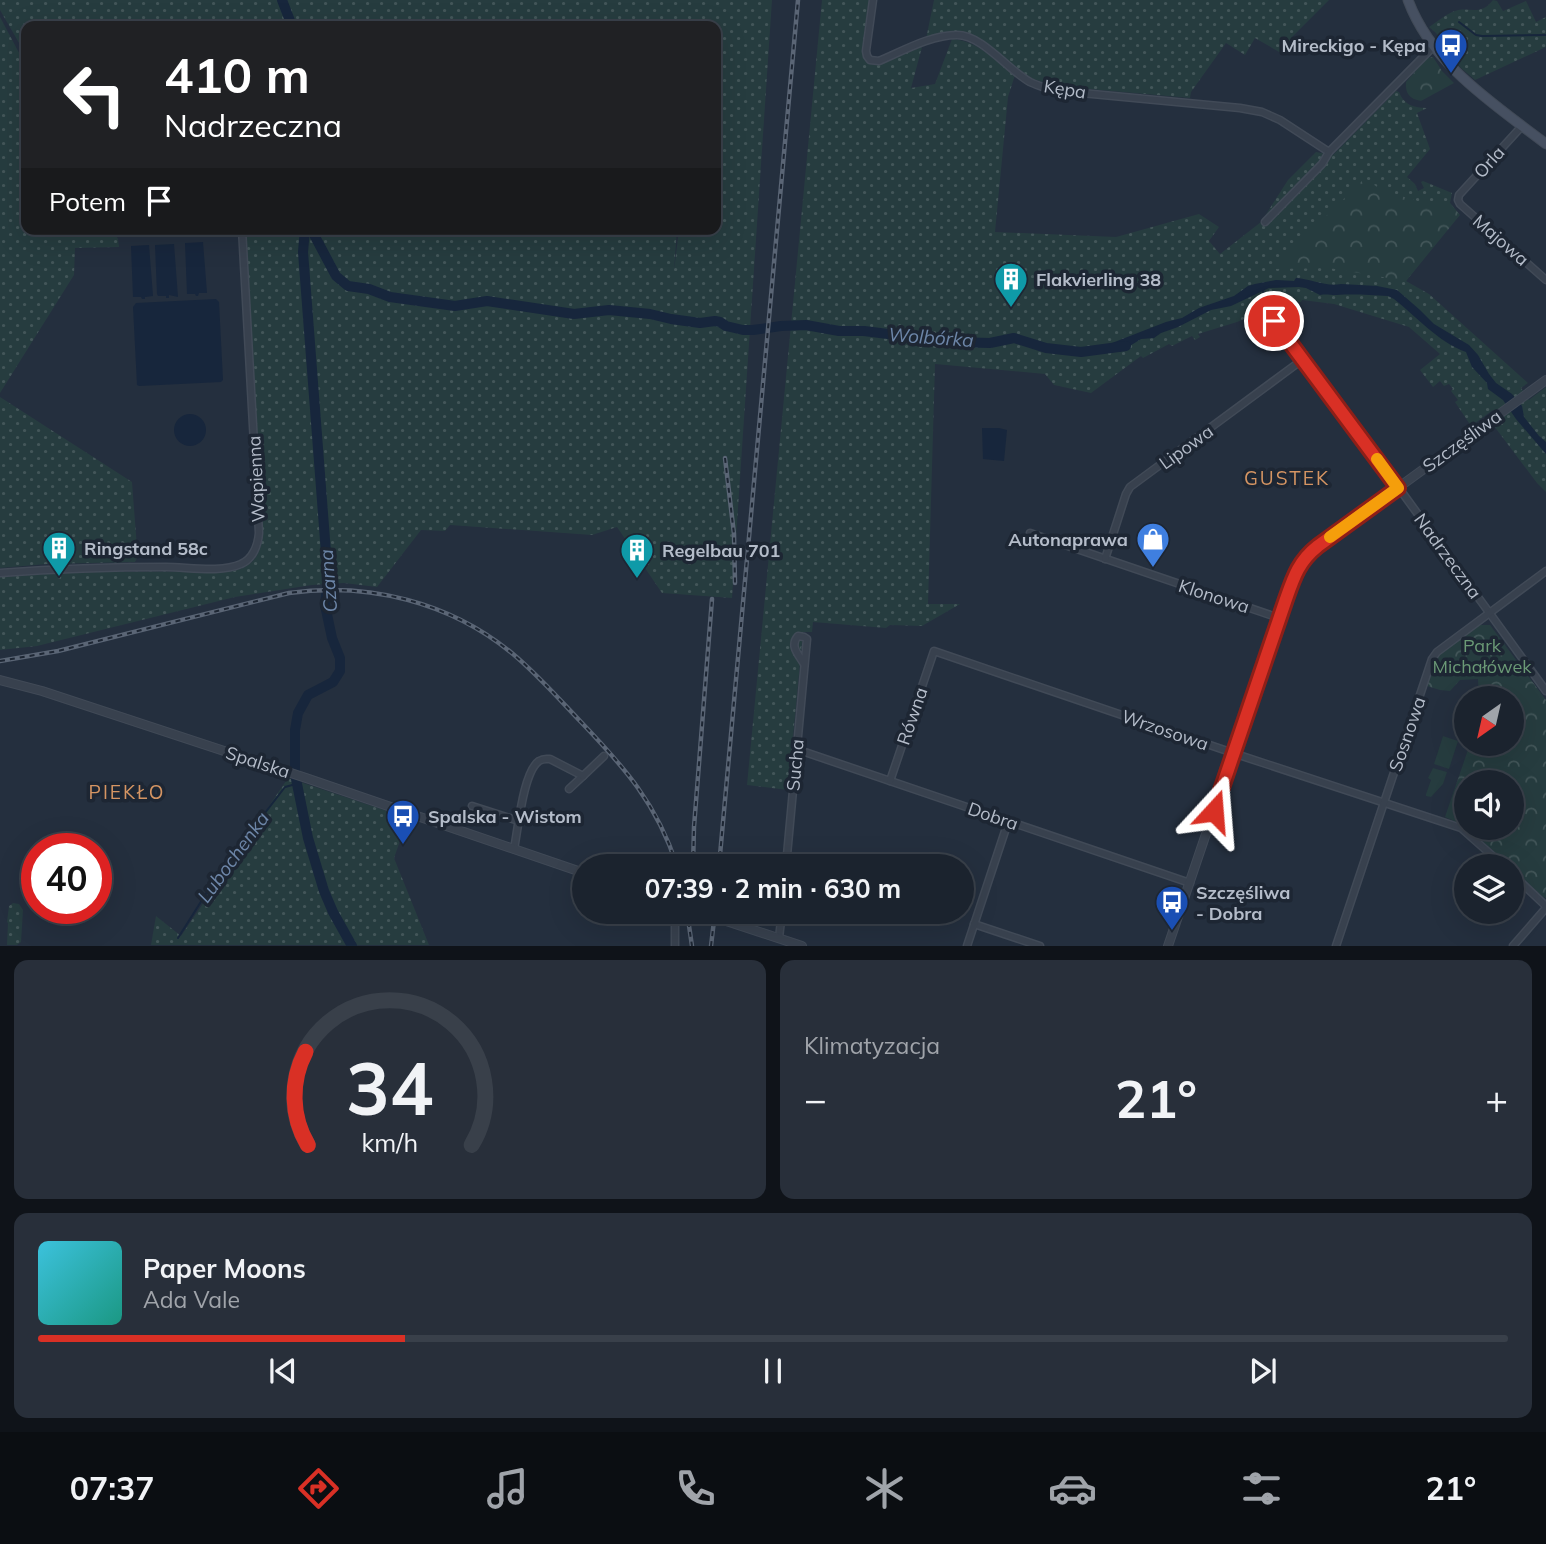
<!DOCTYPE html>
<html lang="pl">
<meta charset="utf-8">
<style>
:root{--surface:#1b232e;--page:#282f3a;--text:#f1f3f6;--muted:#a0a4aa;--line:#39404a;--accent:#d93025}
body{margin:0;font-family:Mulish,sans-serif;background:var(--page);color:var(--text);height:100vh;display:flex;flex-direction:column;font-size:26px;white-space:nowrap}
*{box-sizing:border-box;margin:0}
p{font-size:23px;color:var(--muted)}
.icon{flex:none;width:38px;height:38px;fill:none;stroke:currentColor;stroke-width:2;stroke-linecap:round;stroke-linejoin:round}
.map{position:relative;height:946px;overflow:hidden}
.side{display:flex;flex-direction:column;gap:14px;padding:14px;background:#0f1319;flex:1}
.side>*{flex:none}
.hud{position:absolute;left:21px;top:21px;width:700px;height:214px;border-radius:14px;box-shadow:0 7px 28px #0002,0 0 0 2px var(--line);background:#202124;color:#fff;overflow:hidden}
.needle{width:46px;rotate:214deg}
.controls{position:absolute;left:1454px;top:686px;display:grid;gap:14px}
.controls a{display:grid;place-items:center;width:70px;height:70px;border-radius:50%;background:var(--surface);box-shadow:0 7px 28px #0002,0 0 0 2px var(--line);font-size:35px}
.speed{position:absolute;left:21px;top:833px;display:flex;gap:14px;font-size:35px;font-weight:700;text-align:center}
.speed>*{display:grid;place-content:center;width:91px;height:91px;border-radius:50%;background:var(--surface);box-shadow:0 7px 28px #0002,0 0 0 2px var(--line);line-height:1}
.speed .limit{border:10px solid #d22;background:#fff;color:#111}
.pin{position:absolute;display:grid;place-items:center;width:60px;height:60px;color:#fff;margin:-30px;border:4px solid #fff;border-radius:50%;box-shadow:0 2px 7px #0007}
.me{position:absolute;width:77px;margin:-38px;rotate:19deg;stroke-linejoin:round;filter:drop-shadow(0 0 5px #0008)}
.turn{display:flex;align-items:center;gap:24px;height:147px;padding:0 28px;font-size:32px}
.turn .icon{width:91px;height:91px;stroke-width:2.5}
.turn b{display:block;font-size:49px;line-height:60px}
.then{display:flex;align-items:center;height:66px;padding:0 28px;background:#0003;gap:14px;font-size:26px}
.big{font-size:52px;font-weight:700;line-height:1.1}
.side .tile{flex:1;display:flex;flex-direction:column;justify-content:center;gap:10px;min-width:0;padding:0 24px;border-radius:14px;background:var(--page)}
.side .dial{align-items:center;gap:0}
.dial svg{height:182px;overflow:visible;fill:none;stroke:var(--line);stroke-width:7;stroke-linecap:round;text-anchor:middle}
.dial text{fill:var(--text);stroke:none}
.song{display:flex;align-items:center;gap:21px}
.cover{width:84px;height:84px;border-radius:10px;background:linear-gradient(135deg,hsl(190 70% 55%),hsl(170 70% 35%))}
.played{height:7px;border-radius:4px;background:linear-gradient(90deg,var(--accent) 25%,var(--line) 25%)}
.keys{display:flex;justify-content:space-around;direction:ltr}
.heat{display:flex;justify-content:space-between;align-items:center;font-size:38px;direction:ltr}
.side .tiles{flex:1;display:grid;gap:14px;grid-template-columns:1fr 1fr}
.tile:last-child{grid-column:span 2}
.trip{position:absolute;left:572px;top:854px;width:402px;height:70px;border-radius:35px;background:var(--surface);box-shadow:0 7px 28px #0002,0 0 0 2px var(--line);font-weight:700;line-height:70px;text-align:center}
.dock{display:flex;height:112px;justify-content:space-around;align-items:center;background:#0b0e12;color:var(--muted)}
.dock .icon{width:49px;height:49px}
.dock .active{color:var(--accent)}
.dock b{font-size:32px;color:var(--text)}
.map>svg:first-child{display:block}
.grass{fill:url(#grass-dots)}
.forest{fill:url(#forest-crowns)}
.park{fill:#263c3f}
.water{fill:#17263c}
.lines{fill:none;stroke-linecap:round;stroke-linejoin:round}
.stream{stroke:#17263c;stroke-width:2}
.river{stroke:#17263c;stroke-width:10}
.minor-casing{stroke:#414a57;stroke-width:9}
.tertiary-casing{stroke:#414a57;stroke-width:10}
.secondary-casing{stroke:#414a57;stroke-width:11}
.minor{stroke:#38414e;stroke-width:6}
.tertiary{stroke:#38414e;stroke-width:8}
.secondary{stroke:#465061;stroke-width:9}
.rail-casing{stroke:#5a6575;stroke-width:4.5}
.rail{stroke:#1d2633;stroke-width:2;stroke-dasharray:5;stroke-linecap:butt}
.route-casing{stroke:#8d1f18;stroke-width:18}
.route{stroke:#d93025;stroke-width:12}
.slow{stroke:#f59e0b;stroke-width:12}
.labels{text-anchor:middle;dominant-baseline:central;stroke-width:7;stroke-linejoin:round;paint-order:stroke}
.poi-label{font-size:18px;font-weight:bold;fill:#b4bcc9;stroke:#1d2633;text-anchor:start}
.street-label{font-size:18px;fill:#b4bcc9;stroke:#1d2633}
.park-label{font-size:18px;fill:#6b9a76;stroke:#1d2633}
.water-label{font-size:19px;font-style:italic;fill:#6d86a8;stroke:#1d2633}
.neighbourhood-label{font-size:19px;letter-spacing:2px;fill:#d59563;stroke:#1d2633}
</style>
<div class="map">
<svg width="1546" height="946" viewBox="0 0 1546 946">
<defs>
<pattern id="grass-dots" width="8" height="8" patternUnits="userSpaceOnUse" patternTransform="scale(1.75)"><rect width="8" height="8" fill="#263c3f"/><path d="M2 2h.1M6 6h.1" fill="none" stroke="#435659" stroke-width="1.8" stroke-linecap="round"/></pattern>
<pattern id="forest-crowns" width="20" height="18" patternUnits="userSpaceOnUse" patternTransform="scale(1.75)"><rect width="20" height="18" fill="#263c3f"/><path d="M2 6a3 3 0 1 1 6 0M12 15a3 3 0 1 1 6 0" fill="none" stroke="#435659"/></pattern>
</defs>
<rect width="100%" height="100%" fill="#242f3e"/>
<g class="grass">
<path d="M0 0H772L732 598 662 593 617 527 592 535 450 525 445 531 421 530 377 587 344 583 312 585 235 597 37 646 0 650V576L63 572 233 571C253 567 261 555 262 535L245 229H677L674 271 679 229H716V26H26V55L0 10Z"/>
<path d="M822 0H870L867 29 862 52 868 63 875 65 922 47 911 88 935 84 952 39C978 41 995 60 1015 75L1008 97 995 232 1116 237 1199 214 1219 227 1209 241 1220 254 1261 222 1288 180 1316 152 1333 155 1396 91 1399 92C1404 105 1414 108 1427 108L1417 113 1430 149 1407 177 1415 184 1418 191 1424 188 1421 182 1423 181 1452 193 1450 203 1459 214 1406 281 1429 294 1528 383 1521 388 1529 400 1546 387V492L1537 483 1494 426 1502 421 1493 410 1471 426 1455 402 1458 400 1451 391 1453 389 1449 384 1444 386 1440 381 1433 387 1420 370 1440 354 1409 327 1334 304 1302 300 1301 302 1270 305 1259 313 1237 322 1198 334 1200 337 1195 340 1192 336 1172 346 1169 344 1143 358 1141 356 1091 393 1054 385 1045 374 935 364 928 604H960L922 626 890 625 886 628 813 622 812 632H803L788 790 747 785Z"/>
<polygon points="934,0 1329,0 1293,36 1281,53 1255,38 1245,55 1226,43 1191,92 1190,98 1056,86 1030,78 1018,71 979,39 967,33 948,32 926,39"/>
<path d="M1493 0 1497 1 1503 11 1526 1 1536 22 1546 17V47L1475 80 1460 67 1436 33 1429 27C1437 22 1446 14 1455 11 1469 6 1480 17 1493 0Z"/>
<polygon points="0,17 26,66 26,229 113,229 118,239 119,247 75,248 74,275 0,393"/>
<polygon points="0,397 132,482 137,548 137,558 135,562 47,564 0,568"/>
<polygon points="288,778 405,817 406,824 394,858 429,945 151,945 156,916 181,936"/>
<polygon points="13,903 19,904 23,910 21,942 17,945 7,945 8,923 7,922 9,906"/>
</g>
<g class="forest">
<path d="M1433 57 1442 71 1454 83 1421 101C1410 99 1405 94 1406 82L1427 58Z"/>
<polygon points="1365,178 1381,190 1431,205 1450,203 1460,215 1406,281 1329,268 1272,269"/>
<polygon points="1480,625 1490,625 1546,700 1546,898 1543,897 1512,868 1512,866 1510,866 1468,828 1512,828 1512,782 1466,782 1466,826 1445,817 1470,744 1512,744 1512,698 1479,698 1478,679 1460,680 1450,691 1440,690 1427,686 1432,665 1437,656"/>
</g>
<g class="park">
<polygon points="1443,736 1458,741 1449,769 1434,764"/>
<polygon points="1433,768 1447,772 1443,784 1431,797 1426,796 1426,794 1431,780 1428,778"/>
</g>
<g class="water">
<polygon points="203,242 207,293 199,293 198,296 196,296 195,294 187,294 185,243"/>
<polygon points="174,244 178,297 169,295 169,298 166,298 166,296 158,296 157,294 155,245"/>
<polygon points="149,245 153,296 145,297 145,299 142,299 141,297 133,297 131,246"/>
<path d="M1296 278C1312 279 1326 287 1341 284L1377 286 1397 290 1420 310 1434 324 1469 345 1478 355 1489 374 1496 383 1512 394 1522 406 1524 417 1539 436 1546 442V454L1516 419 1503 400 1488 389 1487 383 1472 367 1466 352C1438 342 1417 317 1394 299L1388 296C1371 295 1354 294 1336 295 1330 295 1326 294 1320 295L1306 288 1299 287 1269 288 1231 306 1211 310 1178 327 1161 333 1154 338 1141 339 1120 352 1116 351 1112 343 1166 322 1182 318 1199 308 1234 296 1248 286 1255 284 1276 280 1294 281Z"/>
<polygon points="216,299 219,302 223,380 221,382 139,386 137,385 133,307 136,303"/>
<circle cx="190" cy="430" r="16"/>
<polygon points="982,428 999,428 1007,430 1004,461 983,459"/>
</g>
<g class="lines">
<g class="stream">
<polyline points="1459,22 1476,35 1482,36 1546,35"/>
<polyline points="1263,291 1268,303"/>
<polyline points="178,938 221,870 285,787 296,784"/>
</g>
<g class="river">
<polyline points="282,0 292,26"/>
<polyline points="305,229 303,252 328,579 325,605 332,638 340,658 340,671 333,682 308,695 298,713 295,730 295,774 308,838 324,891 333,912 352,946"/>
<polyline points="311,229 336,276 348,286 369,289 390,297 455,306 487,301 574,314 609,310 650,314 671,319 700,323 715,321 720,322 726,326 743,330 753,330 781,326 806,325 839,331 864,331 952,342 990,343 1014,338 1046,348 1081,352 1126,346"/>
</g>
<defs>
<g id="minor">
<path d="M873 0 866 51 867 56 870 60 879 61C903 51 930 35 957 35 982 35 1008 70 1030 82 1036 85 1044 87 1050 90L1240 108 1262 112 1280 120 1329 152"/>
<polyline points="1522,126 1459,195 1458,200 1460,204 1546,280"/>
<polyline points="1265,222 1322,164 1329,152 1434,46"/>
<polyline points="1274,321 1404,495 1546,691"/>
<polyline points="1030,533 1279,618"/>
<polyline points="1105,559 1126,494 1130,487 1302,360"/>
<path d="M0 573C55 569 111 567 166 567 188 567 221 573 241 564 253 559 258 545 259 533L242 229"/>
<polyline points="796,749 1190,883"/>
<polyline points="890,781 934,651 1242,756 1461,828 1504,866"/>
<polyline points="569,789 583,776"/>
<polyline points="472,806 519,821"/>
<path d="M514 849C518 830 523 772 539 761 544 758 545 759 550 759L583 776 604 756"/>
<path d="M786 866 807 639 804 637 798 636C789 646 799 655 804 664"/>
<polyline points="1512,874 1546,906"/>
<polyline points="974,924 1040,946"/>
<polyline points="779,938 782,912"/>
<polyline points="675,946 675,912"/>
<polyline points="967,946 1008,822"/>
<polyline points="1336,946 1432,659 1437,652 1546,571"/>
<polyline points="1513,946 1546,908"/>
</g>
<g id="tertiary">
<polyline points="0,680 42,691 306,778 584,873"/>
<polyline points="699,912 802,946"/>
<path d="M1168 946 1292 580C1299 566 1306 556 1318 546L1546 380"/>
</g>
<path id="secondary" d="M1408 0C1432 65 1494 104 1546 144"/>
</defs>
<use href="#minor" class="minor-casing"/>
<use href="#tertiary" class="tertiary-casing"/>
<use href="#secondary" class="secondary-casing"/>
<use href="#minor" class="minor"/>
<use href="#tertiary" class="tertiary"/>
<use href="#secondary" class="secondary"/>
<defs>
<g id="rail">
<polyline points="725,458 734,534 735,583"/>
<path d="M0 661 58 651 289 593C369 582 450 602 513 654 538 675 559 699 581 722 625 768 657 804 677 866"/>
<polyline points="693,866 694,827 712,599"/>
<polyline points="719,866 798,0"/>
<polyline points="687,912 692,946"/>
<polyline points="711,946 715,912"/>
</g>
</defs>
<use href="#rail" class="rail-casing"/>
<use href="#rail" class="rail"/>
</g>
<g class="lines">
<defs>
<path id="route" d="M1214 811 1286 599C1294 576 1299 561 1318 546L1398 488 1274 321"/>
</defs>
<use href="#route" class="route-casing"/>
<use href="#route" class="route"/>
<polyline class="slow" points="1330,537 1398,488 1377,459"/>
</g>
<defs>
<symbol id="bus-pin" viewBox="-11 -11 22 30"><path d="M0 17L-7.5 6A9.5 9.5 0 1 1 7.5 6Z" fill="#1a4fb4" stroke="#1d2633"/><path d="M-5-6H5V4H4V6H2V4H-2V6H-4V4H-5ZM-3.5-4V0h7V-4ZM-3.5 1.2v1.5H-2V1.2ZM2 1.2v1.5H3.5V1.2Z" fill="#fff"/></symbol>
<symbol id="building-pin" viewBox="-11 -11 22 30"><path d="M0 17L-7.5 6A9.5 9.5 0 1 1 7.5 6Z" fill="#0f9aa8" stroke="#1d2633"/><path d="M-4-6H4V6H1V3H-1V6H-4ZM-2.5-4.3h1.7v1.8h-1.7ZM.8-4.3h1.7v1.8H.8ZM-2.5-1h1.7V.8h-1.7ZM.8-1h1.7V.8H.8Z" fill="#fff"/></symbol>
<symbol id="shop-pin" viewBox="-11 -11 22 30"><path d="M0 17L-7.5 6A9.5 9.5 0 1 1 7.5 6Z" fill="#3f7fe0" stroke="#1d2633"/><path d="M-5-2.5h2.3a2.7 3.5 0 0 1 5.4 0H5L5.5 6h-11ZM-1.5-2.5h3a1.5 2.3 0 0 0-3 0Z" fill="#fff"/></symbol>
</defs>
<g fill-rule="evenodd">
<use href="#bus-pin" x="1432" y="26" width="38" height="52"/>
<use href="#building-pin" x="992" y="260" width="38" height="52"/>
<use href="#shop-pin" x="1134" y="520" width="38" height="52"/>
<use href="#building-pin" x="40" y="529" width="38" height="52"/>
<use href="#building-pin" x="618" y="531" width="38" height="52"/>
<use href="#bus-pin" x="384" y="797" width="38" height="52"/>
<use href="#bus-pin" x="1153" y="883" width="38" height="52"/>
</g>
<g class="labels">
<g class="poi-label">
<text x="1426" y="45" text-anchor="end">Mireckigo - Kępa</text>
<text x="1036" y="279">Flakvierling 38</text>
<text x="1128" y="539" text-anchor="end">Autonaprawa</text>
<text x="84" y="548">Ringstand 58c</text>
<text x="662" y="550">Regelbau 701</text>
<text x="428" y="816">Spalska - Wistom</text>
<text x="1196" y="892">Szczęśliwa<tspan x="1196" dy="21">- Dobra</tspan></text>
</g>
<g class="street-label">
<text transform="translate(1065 89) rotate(9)">Kępa</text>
<text transform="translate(1489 162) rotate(-48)">Orla</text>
<text transform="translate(1501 240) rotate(41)">Majowa</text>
<text transform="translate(1462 441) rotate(-36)">Szczęśliwa</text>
<text transform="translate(1186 447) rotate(-36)">Lipowa</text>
<text transform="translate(256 479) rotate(-93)">Wapienna</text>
<text transform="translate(1448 556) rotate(54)">Nadrzeczna</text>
<text transform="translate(1214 596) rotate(18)">Klonowa</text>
<text transform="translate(912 716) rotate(-71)">Równa</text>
<text transform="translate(1165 730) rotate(19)">Wrzosowa</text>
<text transform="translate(1407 734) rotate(-71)">Sosnowa</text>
<text transform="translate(258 762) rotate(18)">Spalska</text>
<text transform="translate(795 765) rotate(-85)">Sucha</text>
<text transform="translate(993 816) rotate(19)">Dobra</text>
</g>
<g class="park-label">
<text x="1482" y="645">Park<tspan x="1482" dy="21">Michałówek</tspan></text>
</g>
<g class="water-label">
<text transform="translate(931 337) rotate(4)">Wolbórka</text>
<text transform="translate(328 581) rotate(-94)">Czarna</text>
<text transform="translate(233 857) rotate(-54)">Lubochenka</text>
</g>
<g class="neighbourhood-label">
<text x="1287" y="478">GUSTEK</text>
<text x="127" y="792">PIEKŁO</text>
</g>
</g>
</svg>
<div class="controls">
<a><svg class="needle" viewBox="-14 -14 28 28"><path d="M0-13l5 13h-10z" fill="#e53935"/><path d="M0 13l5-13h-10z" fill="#a0a4aa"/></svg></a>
<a><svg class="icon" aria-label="sound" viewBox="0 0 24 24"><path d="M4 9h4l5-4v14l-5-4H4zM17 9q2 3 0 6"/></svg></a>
<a><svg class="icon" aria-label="layers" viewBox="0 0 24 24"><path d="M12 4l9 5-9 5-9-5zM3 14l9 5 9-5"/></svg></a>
</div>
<div class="speed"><div class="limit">40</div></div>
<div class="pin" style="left:1274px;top:321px;background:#d93025"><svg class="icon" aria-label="arrive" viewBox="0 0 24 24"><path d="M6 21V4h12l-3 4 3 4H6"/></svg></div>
<svg class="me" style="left:1214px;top:811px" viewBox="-20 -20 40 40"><path d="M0-17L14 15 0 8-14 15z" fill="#d93025" stroke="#fff" stroke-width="4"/></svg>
<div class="trip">07:39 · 2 min · 630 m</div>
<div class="hud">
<div class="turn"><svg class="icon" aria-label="left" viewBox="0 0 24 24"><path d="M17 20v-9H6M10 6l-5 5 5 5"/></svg><div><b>410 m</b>Nadrzeczna</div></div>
<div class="then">Potem<svg class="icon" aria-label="arrive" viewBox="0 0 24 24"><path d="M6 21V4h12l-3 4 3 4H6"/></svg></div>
</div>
</div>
<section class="side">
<div class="tiles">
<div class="tile dial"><svg viewBox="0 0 100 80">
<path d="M14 69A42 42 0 1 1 86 69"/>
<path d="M14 69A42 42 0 0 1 13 28" stroke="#d93025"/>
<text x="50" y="56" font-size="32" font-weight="700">34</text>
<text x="50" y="72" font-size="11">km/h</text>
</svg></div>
<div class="tile"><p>Klimatyzacja</p>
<div class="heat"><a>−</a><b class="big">21°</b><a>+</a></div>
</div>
<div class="tile">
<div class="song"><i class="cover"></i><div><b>Paper Moons</b><p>Ada Vale</p></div></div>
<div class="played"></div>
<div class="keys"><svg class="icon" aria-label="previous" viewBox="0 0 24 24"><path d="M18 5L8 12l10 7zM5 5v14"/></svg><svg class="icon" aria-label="pause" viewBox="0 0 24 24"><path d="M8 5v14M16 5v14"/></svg><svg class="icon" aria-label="next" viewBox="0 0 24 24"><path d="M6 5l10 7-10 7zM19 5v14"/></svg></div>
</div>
</div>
</section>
<nav class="dock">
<b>07:37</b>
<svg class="icon active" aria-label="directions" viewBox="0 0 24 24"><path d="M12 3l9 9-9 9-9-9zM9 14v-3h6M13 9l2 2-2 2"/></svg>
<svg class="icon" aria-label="music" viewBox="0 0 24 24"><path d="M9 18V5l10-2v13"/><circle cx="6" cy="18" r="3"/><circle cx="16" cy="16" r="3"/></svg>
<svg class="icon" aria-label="phone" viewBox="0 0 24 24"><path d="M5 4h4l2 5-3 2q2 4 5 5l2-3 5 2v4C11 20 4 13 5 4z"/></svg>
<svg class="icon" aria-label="climate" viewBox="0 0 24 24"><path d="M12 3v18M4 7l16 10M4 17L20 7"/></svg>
<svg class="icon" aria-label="car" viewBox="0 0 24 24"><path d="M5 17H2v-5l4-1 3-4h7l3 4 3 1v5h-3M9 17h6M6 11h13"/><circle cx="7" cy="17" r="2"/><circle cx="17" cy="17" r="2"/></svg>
<svg class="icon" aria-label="filters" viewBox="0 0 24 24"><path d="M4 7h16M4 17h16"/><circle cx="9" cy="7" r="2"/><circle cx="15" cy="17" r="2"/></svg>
<b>21°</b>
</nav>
